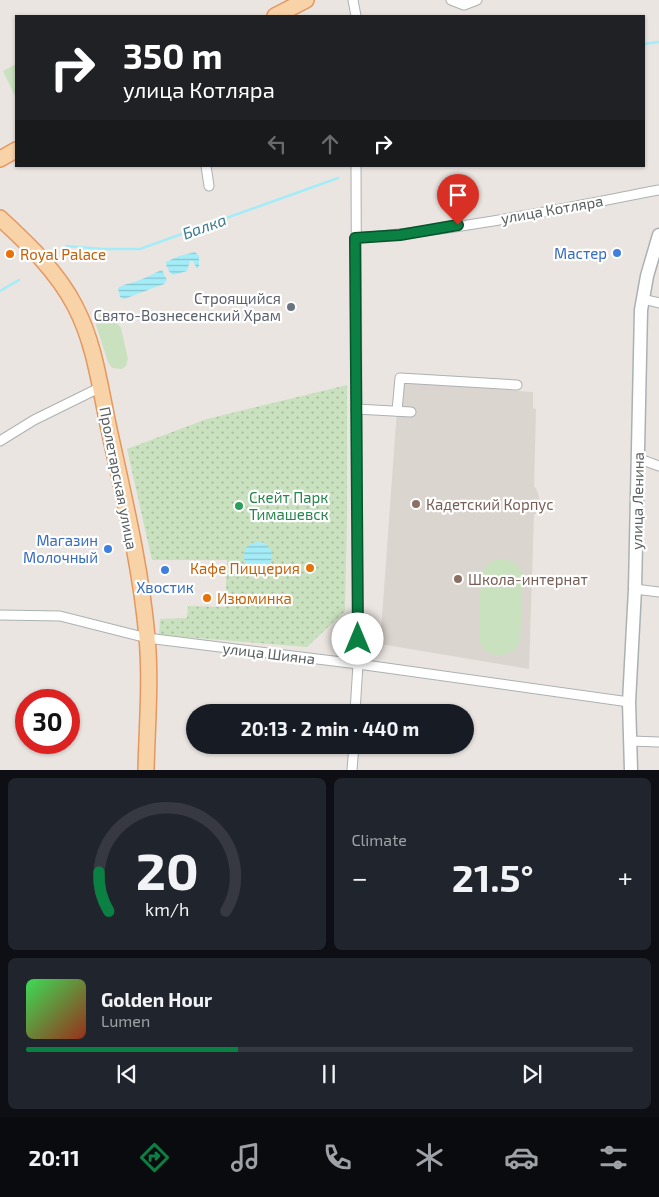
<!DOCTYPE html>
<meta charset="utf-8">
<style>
:root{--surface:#171b24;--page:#20242c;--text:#f1f3f6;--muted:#9ea1a6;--line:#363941;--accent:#0b8043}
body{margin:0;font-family:"Exo 2",sans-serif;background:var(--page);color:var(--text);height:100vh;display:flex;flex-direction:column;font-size:19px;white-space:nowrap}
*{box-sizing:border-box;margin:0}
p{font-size:16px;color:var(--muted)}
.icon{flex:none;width:28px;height:28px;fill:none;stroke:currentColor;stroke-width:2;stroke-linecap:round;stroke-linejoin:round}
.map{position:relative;height:770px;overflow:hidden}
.side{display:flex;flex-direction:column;gap:8px;padding:8px;background:#0d0f14;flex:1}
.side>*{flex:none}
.guide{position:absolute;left:15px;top:15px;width:630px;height:152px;border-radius:0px;box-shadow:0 1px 4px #0004;background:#202124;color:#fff;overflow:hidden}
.speed{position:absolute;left:15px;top:689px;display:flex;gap:10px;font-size:25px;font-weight:700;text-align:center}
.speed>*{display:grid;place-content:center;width:65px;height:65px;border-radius:50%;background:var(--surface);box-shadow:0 1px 4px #0004;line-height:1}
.speed .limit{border:8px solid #d22;background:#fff;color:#111}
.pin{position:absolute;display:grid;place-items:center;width:42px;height:42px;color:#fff;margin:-51px -21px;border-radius:50% 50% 50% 0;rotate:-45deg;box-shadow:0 0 5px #0007}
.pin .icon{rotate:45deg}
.me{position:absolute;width:55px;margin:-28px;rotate:0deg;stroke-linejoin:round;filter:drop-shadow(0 0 4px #0008)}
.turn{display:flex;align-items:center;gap:18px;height:105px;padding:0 25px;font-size:22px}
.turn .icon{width:65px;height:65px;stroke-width:2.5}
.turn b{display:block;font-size:35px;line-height:42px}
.lanes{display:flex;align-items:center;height:48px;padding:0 25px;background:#0003;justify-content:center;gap:25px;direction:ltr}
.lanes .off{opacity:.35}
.big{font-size:38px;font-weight:700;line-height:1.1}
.side .widget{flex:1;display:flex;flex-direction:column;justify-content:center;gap:8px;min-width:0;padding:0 18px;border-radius:8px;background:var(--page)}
.side .dial{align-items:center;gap:0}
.dial svg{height:130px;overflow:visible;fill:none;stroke:var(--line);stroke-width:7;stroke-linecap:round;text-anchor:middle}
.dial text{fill:var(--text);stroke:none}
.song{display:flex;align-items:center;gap:15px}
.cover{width:60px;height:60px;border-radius:8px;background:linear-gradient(135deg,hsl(130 70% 55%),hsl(10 70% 35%))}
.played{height:5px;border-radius:2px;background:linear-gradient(90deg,var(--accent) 35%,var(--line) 35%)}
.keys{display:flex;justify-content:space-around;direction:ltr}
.heat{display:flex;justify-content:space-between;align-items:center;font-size:28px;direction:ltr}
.side .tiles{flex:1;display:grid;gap:8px;grid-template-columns:1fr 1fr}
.widget:last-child{grid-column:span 2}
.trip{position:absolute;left:186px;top:704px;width:288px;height:50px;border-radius:25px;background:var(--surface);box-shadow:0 1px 4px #0004;font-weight:700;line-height:50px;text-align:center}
.tabs{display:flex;height:80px;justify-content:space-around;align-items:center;background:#090b0e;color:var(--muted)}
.tabs .icon{width:35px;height:35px}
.tabs .on{color:var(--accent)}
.tabs b{font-size:22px;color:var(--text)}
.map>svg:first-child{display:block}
.education{fill:#dbd5cf}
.green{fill:#c9e1be}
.park{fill:url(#park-dots)}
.water{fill:url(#water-rules)}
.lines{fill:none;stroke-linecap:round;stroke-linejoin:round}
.stream{stroke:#a4edf8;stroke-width:2.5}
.minor-casing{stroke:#acb1b2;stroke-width:11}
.secondary-casing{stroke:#abb1b3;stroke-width:15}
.primary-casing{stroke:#e5975f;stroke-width:18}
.minor{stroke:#fff;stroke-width:9}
.secondary{stroke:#fff;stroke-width:12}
.primary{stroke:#f8d3a8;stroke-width:15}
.route-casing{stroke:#07532c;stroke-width:12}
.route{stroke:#0b8043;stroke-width:9}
.shop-dot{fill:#3f7fe0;stroke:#fff;stroke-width:2}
.food-dot{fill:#e8710a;stroke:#fff;stroke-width:2}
.worship-dot{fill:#6b7280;stroke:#fff;stroke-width:2}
.education-dot{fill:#8d6e63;stroke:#fff;stroke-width:2}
.leisure-dot{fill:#2e9e5b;stroke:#fff;stroke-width:2}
.labels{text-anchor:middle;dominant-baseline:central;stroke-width:4.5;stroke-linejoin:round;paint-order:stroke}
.street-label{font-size:15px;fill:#595f60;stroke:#fff}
.shop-label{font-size:15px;fill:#366cbe;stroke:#fff;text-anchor:end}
.food-label{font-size:15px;fill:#c56008;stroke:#fff;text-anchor:start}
.worship-label{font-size:15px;fill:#5b616d;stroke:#fff;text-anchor:end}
.leisure-label{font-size:15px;fill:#27864d;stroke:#fff;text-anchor:start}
.education-label{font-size:15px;fill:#785e54;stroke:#fff;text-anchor:start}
.water-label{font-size:16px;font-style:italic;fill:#3b7d8e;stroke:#fff}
</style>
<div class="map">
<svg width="659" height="770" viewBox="0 0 659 770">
<defs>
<pattern id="park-dots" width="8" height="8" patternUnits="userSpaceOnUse" patternTransform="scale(1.25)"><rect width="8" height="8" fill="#c9e1be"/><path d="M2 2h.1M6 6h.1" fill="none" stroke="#a6ba9e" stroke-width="1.8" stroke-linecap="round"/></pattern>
<pattern id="water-rules" width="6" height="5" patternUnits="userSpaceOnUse" patternTransform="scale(1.25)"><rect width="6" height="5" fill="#a4edf8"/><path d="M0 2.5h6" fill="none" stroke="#89c3cc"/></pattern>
</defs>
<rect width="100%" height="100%" fill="#ebe5e1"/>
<polygon class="education" points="399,382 533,392 533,408 536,409 534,487 536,488 541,503 537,504 536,514 534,514 529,669 380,644"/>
<g class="green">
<polygon points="16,64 16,98 3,71"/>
<polygon points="100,314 114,319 121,328 128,359 126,366 122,369 112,368 108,362 96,325"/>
<path d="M498 559C512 558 521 564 523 579L520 642C512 658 487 661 480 642 478 634 480 579 483 571 486 565 491 561 498 559Z"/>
</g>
<polygon class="park" points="347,385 347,515 345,611 307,647 159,635 160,619 187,618 188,606 225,607 227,560 152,560 127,449 207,419"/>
<g class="water">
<path d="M195 252 199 256V266L197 269 193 261H190L187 271 173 275C169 272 166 267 166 262L179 256Z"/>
<path d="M162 270 167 280 164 284 124 299 120 297 118 288C126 283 134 283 142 279 149 277 155 272 162 270Z"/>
<circle cx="258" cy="556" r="14"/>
</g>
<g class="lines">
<g class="stream">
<polyline points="644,44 659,42"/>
<polyline points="66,246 103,249 140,249 338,178"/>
<polyline points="0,291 19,280"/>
</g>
<defs>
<g id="minor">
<polyline points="353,0 356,16"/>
<polyline points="451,0 464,5 477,0"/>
<polyline points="206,166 209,186"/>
<path d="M355 238C457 231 559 209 659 190"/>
<polyline points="643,299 659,303"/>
<polyline points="356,409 411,412"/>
<polyline points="397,411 400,378 517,385"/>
<polyline points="0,441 34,420 101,387"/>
<polyline points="637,458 659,466"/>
<polyline points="635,589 659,592"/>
<polyline points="0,615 60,616 147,638 358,664 629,702"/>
<polyline points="355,712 358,664 356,166"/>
<polyline points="631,741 659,742"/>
<polyline points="352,770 354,745"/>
</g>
<polyline id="secondary" points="631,770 629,702 635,589 641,310 647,276 659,235"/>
<g id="primary">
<polyline points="275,16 306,0"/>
<polyline points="0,159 16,150"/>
<path d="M0 218C28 244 57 271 75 306 95 344 100 388 109 429 124 498 141 568 147 637 151 681 147 726 146 770"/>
</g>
</defs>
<use href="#minor" class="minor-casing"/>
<use href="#secondary" class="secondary-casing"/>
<use href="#primary" class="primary-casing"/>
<use href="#minor" class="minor"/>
<use href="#secondary" class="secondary"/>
<use href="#primary" class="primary"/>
</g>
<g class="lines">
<defs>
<polyline id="route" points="358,639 355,238 400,235 458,225"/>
</defs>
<use href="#route" class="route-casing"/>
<use href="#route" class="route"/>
</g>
<g class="shop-dot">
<circle cx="617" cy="253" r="5"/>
<circle cx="108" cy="549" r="5"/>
<circle cx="165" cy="570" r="5"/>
</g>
<g class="food-dot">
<circle cx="10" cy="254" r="5"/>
<circle cx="310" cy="568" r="5"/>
<circle cx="207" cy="598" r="5"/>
</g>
<circle class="worship-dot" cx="291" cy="307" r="5"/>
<g class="education-dot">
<circle cx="416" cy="504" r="5"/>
<circle cx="458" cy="579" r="5"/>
</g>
<circle class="leisure-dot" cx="239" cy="506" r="5"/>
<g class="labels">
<g class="street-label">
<text transform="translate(552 209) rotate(-10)">улица Котляра</text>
<text transform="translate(119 478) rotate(79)">Пролетарская улица</text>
<text transform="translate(637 501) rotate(-89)">улица Ленина</text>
<text transform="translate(269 653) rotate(7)">улица Шияна</text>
</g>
<g class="shop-label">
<text x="607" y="253">Мастер</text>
<text x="98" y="540">Магазин<tspan x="98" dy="17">Молочный</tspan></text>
<text x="165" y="587" text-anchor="middle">Хвостик</text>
</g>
<g class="food-label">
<text x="20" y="254">Royal Palace</text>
<text x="300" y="568" text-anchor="end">Кафе Пиццерия</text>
<text x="217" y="598">Изюминка</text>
</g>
<g class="worship-label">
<text x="281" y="298">Строящийся<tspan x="281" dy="17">Свято-Вознесенский Храм</tspan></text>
</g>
<g class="leisure-label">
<text x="249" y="497">Скейт Парк<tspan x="249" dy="17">Тимашевск</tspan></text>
</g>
<g class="education-label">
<text x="426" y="504">Кадетский Корпус</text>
<text x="468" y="579">Школа-интернат</text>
</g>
<g class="water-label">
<text transform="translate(204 226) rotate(-20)">Балка</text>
</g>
</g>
</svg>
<div class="speed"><div class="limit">30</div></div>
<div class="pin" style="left:458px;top:225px;background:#d93025"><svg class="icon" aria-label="arrive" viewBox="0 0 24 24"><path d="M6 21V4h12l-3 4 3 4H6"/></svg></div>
<svg class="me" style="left:358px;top:639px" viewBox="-20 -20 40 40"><circle r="19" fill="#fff"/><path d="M0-13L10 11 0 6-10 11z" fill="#0b8043"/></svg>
<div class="trip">20:13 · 2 min · 440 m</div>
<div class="guide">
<div class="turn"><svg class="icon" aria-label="right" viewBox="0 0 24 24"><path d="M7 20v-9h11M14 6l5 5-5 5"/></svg><div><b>350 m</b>улица Котляра</div></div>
<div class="lanes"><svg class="icon off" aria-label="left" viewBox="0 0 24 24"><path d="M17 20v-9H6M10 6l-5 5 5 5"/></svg><svg class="icon off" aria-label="ahead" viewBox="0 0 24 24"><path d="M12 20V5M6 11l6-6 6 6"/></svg><svg class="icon" aria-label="right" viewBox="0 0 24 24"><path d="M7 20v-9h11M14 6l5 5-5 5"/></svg></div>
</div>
</div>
<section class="side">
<div class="tiles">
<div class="widget dial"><svg viewBox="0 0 100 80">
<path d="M14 69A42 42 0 1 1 86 69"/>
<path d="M14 69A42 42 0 0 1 8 45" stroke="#0b8043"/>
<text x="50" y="56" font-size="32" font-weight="700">20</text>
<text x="50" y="72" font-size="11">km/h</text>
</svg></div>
<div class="widget"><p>Climate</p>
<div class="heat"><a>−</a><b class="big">21.5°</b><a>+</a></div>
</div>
<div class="widget">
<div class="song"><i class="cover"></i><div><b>Golden Hour</b><p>Lumen</p></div></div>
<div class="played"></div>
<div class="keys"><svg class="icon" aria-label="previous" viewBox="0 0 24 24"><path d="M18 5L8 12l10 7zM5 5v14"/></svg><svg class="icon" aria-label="pause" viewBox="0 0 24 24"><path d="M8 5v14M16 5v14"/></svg><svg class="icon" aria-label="next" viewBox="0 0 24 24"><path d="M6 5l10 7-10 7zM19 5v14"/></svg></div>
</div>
</div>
</section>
<nav class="tabs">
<b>20:11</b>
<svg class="icon on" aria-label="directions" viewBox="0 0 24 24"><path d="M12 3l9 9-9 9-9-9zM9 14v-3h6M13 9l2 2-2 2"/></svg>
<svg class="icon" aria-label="music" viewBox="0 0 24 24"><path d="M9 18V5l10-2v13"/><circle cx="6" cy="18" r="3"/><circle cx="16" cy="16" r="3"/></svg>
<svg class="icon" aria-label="phone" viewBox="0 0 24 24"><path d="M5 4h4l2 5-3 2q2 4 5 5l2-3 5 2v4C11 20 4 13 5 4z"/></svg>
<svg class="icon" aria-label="climate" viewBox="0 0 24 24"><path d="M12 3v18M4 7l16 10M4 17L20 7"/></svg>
<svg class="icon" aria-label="car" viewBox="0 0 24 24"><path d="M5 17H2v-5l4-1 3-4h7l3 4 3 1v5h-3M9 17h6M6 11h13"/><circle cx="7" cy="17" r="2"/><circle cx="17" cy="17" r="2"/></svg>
<svg class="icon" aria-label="filters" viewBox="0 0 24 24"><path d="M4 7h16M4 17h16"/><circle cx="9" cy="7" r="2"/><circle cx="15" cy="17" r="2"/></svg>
</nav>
